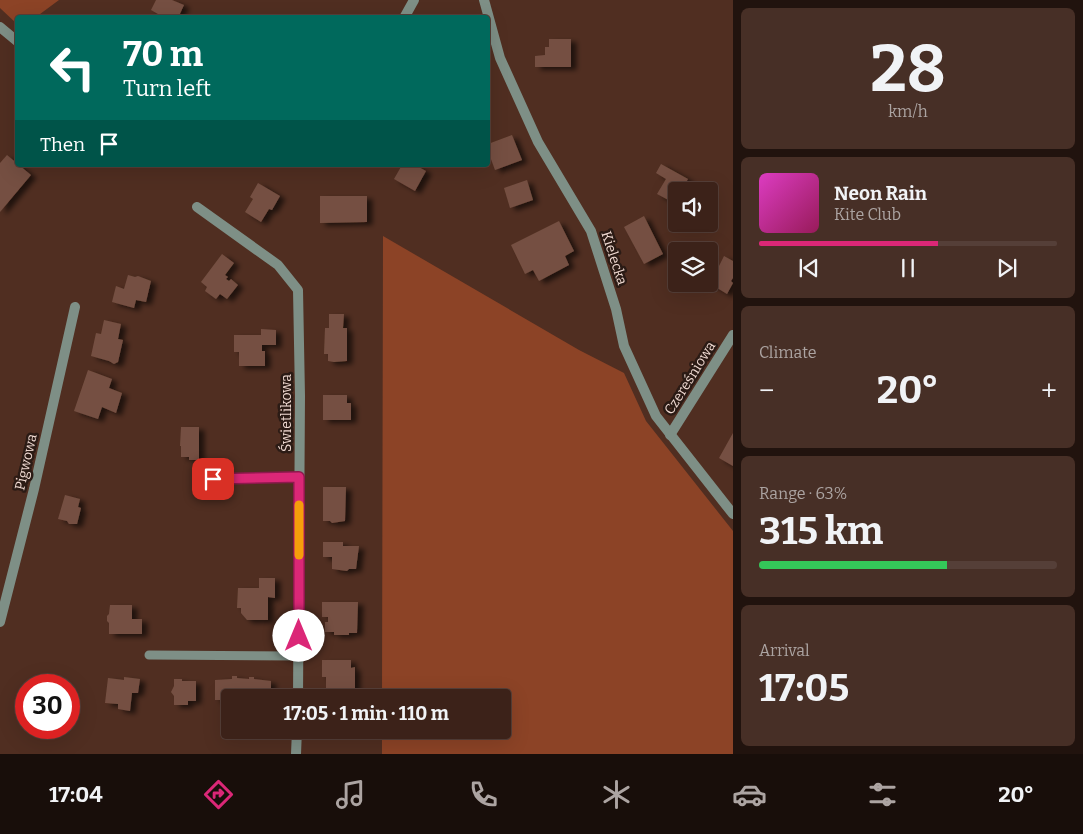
<!DOCTYPE html>
<meta charset="utf-8">
<style>
:root{--surface:#3c2219;--page:#472f26;--text:#f1f3f6;--muted:#aca4a2;--line:#553f38;--accent:#db2777}
body{margin:0;font-family:Bitter,serif;background:var(--page);color:var(--text);height:100vh;display:flex;flex-direction:column;font-size:19px;white-space:nowrap}
*{box-sizing:border-box;margin:0}
p{font-size:16px;color:var(--muted)}
.icon{flex:none;width:28px;height:28px;fill:none;stroke:currentColor;stroke-width:2;stroke-linecap:round;stroke-linejoin:round}
.map{position:relative;flex:1;overflow:hidden}
.side{display:flex;flex-direction:column;gap:8px;padding:8px;background:#21130e;width:350px}
.side>*{flex:none}
.guide{position:absolute;left:15px;top:15px;width:475px;height:152px;border-radius:5px;box-shadow:0 5px 20px #0002,0 0 0 1px var(--line);background:#00695c;color:#fff;overflow:hidden}
.fabs{position:absolute;left:668px;top:182px;display:grid;gap:10px}
.fabs a{display:grid;place-items:center;width:50px;height:50px;border-radius:5px;background:var(--surface);box-shadow:0 5px 20px #0002,0 0 0 1px var(--line);font-size:25px}
.speed{position:absolute;left:15px;top:674px;display:flex;gap:10px;font-size:25px;font-weight:700;text-align:center}
.speed>*{display:grid;place-content:center;width:65px;height:65px;border-radius:50%;background:var(--surface);box-shadow:0 5px 20px #0002,0 0 0 1px var(--line);line-height:1}
.speed .limit{border:8px solid #d22;background:#fff;color:#111}
.pin{position:absolute;display:grid;place-items:center;width:42px;height:42px;color:#fff;margin:-21px;border-radius:10px;box-shadow:0 2px 8px #0006}
.me{position:absolute;width:55px;margin:-28px;rotate:0deg;stroke-linejoin:round;filter:drop-shadow(0 0 4px #0008)}
.turn{display:flex;align-items:center;gap:18px;height:105px;padding:0 25px;font-size:22px}
.turn .icon{width:65px;height:65px;stroke-width:2.5}
.turn b{display:block;font-size:35px;line-height:42px}
.then{display:flex;align-items:center;height:48px;padding:0 25px;background:#0003;gap:10px;font-size:19px}
.big{font-size:38px;font-weight:700;line-height:1.1}
.side .widget{flex:1;display:flex;flex-direction:column;justify-content:center;gap:8px;min-width:0;padding:0 18px;border-radius:8px;background:var(--page)}
.side .dial{align-items:center;gap:0}
.dial b{font-size:65px;line-height:1}
.song{display:flex;align-items:center;gap:15px}
.cover{width:60px;height:60px;border-radius:8px;background:linear-gradient(135deg,hsl(310 70% 55%),hsl(330 70% 35%))}
.played{height:5px;border-radius:2px;background:linear-gradient(90deg,var(--accent) 60%,var(--line) 60%)}
.keys{display:flex;justify-content:space-around;direction:ltr}
.heat{display:flex;justify-content:space-between;align-items:center;font-size:28px;direction:ltr}
.charge{height:8px;border-radius:4px;background:linear-gradient(90deg,#34c759 63%,var(--line) 0)}
.trip{position:absolute;left:221px;top:689px;width:290px;height:50px;border-radius:5px;background:var(--surface);box-shadow:0 5px 20px #0002,0 0 0 1px var(--line);font-weight:700;line-height:50px;text-align:center}
.tab-bar{display:flex;height:80px;justify-content:space-around;align-items:center;background:#180e0a;color:var(--muted)}
.tab-bar .icon{width:35px;height:35px}
.tab-bar .on{color:var(--accent)}
.tab-bar b{font-size:22px;color:var(--text)}
main{display:flex;flex:1;min-height:0}
.map>svg:first-child{display:block}
.green{fill:#8c4326}
.building{fill:#755042;filter:url(#shadow)}
.lines{fill:none;stroke-linecap:round;stroke-linejoin:round}
.service{stroke:#7e8f86;stroke-width:9}
.minor{stroke:#7e8f86;stroke-width:10}
.route-casing{stroke:#8e194d;stroke-width:12}
.route{stroke:#db2777;stroke-width:9}
.slow{stroke:#f59e0b;stroke-width:9}
.labels{text-anchor:middle;dominant-baseline:central;stroke-width:5;stroke-linejoin:round;paint-order:stroke}
.street-label{font-size:14px;fill:#f1dbd3;stroke:#2b1b15}
</style>
<main>
<div class="map">
<svg width="733" height="754" viewBox="0 0 733 754">
<defs>
<filter id="shadow"><feDropShadow dx="5.5" dy="3" stdDeviation="2.5" flood-color="#0009"/></filter>
</defs>
<rect width="100%" height="100%" fill="#502e21"/>
<g class="green">
<polygon points="0,0 59,0 36,17 18,18 17,24 0,8"/>
<polygon points="383,236 579,350 624,373 646,421 733,531 733,754 382,754 382,730 502,730 502,698 382,697"/>
</g>
<g class="building">
<polygon points="156,0 172,0 184,5 178,18 165,18 151,10"/>
<polygon points="549,39 571,39 571,67 535,67 535,56 545,55 545,47 549,47"/>
<polygon points="512,135 522,160 495,170 488,151 488,144"/>
<polygon points="7,155 31,175 0,212 0,163"/>
<polygon points="661,164 688,179 681,191 676,191 676,204 657,194 666,179 656,173"/>
<polygon points="402,165 415,165 426,171 415,191 394,179"/>
<polygon points="527,180 533,200 510,208 504,188"/>
<polygon points="258,183 280,196 272,210 269,209 261,222 245,212 253,199 250,197"/>
<polygon points="320,196 367,196 367,222 320,223"/>
<polygon points="644,216 663,254 644,264 624,227"/>
<polygon points="559,221 574,251 565,256 569,265 539,281 533,270 525,274 511,245"/>
<polygon points="222,254 234,263 225,275 228,277 226,279 229,281 231,279 238,285 227,299 220,294 216,299 205,291 207,287 201,282"/>
<polygon points="724,256 733,261 733,278 731,281 733,283 727,294 709,283 709,276 716,264 719,266"/>
<polygon points="128,275 135,277 138,276 151,281 146,302 136,300 134,308 112,302 116,286 124,289"/>
<polygon points="329,314 344,314 343,328 347,328 347,361 334,362 328,361 328,354 324,354 325,328 329,328"/>
<polygon points="104,320 121,324 118,339 123,340 118,362 114,364 109,361 91,356 96,333 101,334"/>
<polygon points="261,329 276,330 276,345 262,345 262,351 265,351 265,366 239,366 239,352 234,352 234,335 261,335"/>
<polygon points="88,370 112,379 109,388 122,393 116,413 102,407 98,419 74,411"/>
<polygon points="323,395 347,395 347,403 351,403 351,420 323,420"/>
<polygon points="181,427 199,427 199,460 189,460 189,457 181,457 181,446 180,446"/>
<polygon points="733,433 733,466 719,458"/>
<polygon points="323,487 346,487 345,521 332,523 330,521 323,521"/>
<polygon points="65,495 80,499 78,507 81,508 77,524 69,524 67,521 58,519"/>
<polygon points="323,542 343,542 343,546 359,546 356,569 349,569 347,571 332,569 332,557 323,557"/>
<polygon points="259,578 275,578 275,598 268,597 268,620 247,620 241,613 241,608 237,608 238,588 259,588"/>
<polygon points="322,602 358,602 357,633 349,633 349,635 334,635 334,632 325,632 325,622 328,622 328,617 322,617"/>
<polygon points="110,605 132,605 132,619 142,619 142,634 109,634 109,623 107,621 107,616 109,614"/>
<polygon points="322,660 351,660 351,668 355,667 355,691 326,691 326,677 322,677"/>
<polygon points="232,676 237,676 237,678 249,679 249,677 254,677 254,679 271,681 271,698 230,698 230,705 222,703 223,700 215,700 215,680 232,679"/>
<polygon points="124,677 140,679 138,693 132,693 130,711 118,709 118,704 105,703 108,678 124,680"/>
<polygon points="174,679 182,679 182,681 196,681 196,701 188,701 188,705 174,705 174,696 171,692 174,686"/>
</g>
<g class="lines">
<g class="service">
<polyline points="213,479 299,477"/>
<polyline points="149,655 298,656"/>
</g>
<g class="minor">
<polyline points="484,0 500,58 538,142 591,231 616,309 624,346 656,416 733,514"/>
<polyline points="404,18 414,0"/>
<polyline points="0,27 18,42"/>
<polyline points="197,207 278,265 298,290 300,396 298,698"/>
<polyline points="670,435 733,335"/>
<polyline points="0,622 34,489 75,307"/>
<polyline points="296,754 297,730"/>
</g>
</g>
<g class="lines">
<defs>
<polyline id="route" points="213,479 299,477 299,636"/>
</defs>
<use href="#route" class="route-casing"/>
<use href="#route" class="route"/>
<polyline class="slow" points="299,555 299,505"/>
</g>
<g class="labels">
<g class="street-label">
<text transform="translate(614 258) rotate(72)">Kielecka</text>
<text transform="translate(690 378) rotate(-58)">Czereśniowa</text>
<text transform="translate(286 413) rotate(-90)">Świetlikowa</text>
<text transform="translate(26 462) rotate(-77)">Pigwowa</text>
</g>
</g>
</svg>
<div class="fabs">
<a><svg class="icon" aria-label="sound" viewBox="0 0 24 24"><path d="M4 9h4l5-4v14l-5-4H4zM17 9q2 3 0 6"/></svg></a>
<a><svg class="icon" aria-label="layers" viewBox="0 0 24 24"><path d="M12 4l9 5-9 5-9-5zM3 14l9 5 9-5"/></svg></a>
</div>
<div class="speed"><div class="limit">30</div></div>
<div class="pin" style="left:213px;top:479px;background:#d93025"><svg class="icon" aria-label="arrive" viewBox="0 0 24 24"><path d="M6 21V4h12l-3 4 3 4H6"/></svg></div>
<svg class="me" style="left:299px;top:636px" viewBox="-20 -20 40 40"><circle r="19" fill="#fff"/><path d="M0-13L10 11 0 6-10 11z" fill="#db2777"/></svg>
<div class="trip">17:05 · 1 min · 110 m</div>
<div class="guide">
<div class="turn"><svg class="icon" aria-label="left" viewBox="0 0 24 24"><path d="M17 20v-9H6M10 6l-5 5 5 5"/></svg><div><b>70 m</b>Turn left</div></div>
<div class="then">Then<svg class="icon" aria-label="arrive" viewBox="0 0 24 24"><path d="M6 21V4h12l-3 4 3 4H6"/></svg></div>
</div>
</div>
<section class="side">
<div class="widget dial"><b>28</b><p>km/h</p></div>
<div class="widget">
<div class="song"><i class="cover"></i><div><b>Neon Rain</b><p>Kite Club</p></div></div>
<div class="played"></div>
<div class="keys"><svg class="icon" aria-label="previous" viewBox="0 0 24 24"><path d="M18 5L8 12l10 7zM5 5v14"/></svg><svg class="icon" aria-label="pause" viewBox="0 0 24 24"><path d="M8 5v14M16 5v14"/></svg><svg class="icon" aria-label="next" viewBox="0 0 24 24"><path d="M6 5l10 7-10 7zM19 5v14"/></svg></div>
</div>
<div class="widget"><p>Climate</p>
<div class="heat"><a>−</a><b class="big">20°</b><a>+</a></div>
</div>
<div class="widget"><p>Range · 63%</p><b class="big">315 km</b><div class="charge"></div></div>
<div class="widget"><p>Arrival</p><b class="big">17:05</b></div>
</section>
</main>
<nav class="tab-bar">
<b>17:04</b>
<svg class="icon on" aria-label="directions" viewBox="0 0 24 24"><path d="M12 3l9 9-9 9-9-9zM9 14v-3h6M13 9l2 2-2 2"/></svg>
<svg class="icon" aria-label="music" viewBox="0 0 24 24"><path d="M9 18V5l10-2v13"/><circle cx="6" cy="18" r="3"/><circle cx="16" cy="16" r="3"/></svg>
<svg class="icon" aria-label="phone" viewBox="0 0 24 24"><path d="M5 4h4l2 5-3 2q2 4 5 5l2-3 5 2v4C11 20 4 13 5 4z"/></svg>
<svg class="icon" aria-label="climate" viewBox="0 0 24 24"><path d="M12 3v18M4 7l16 10M4 17L20 7"/></svg>
<svg class="icon" aria-label="car" viewBox="0 0 24 24"><path d="M5 17H2v-5l4-1 3-4h7l3 4 3 1v5h-3M9 17h6M6 11h13"/><circle cx="7" cy="17" r="2"/><circle cx="17" cy="17" r="2"/></svg>
<svg class="icon" aria-label="filters" viewBox="0 0 24 24"><path d="M4 7h16M4 17h16"/><circle cx="9" cy="7" r="2"/><circle cx="15" cy="17" r="2"/></svg>
<b>20°</b>
</nav>
